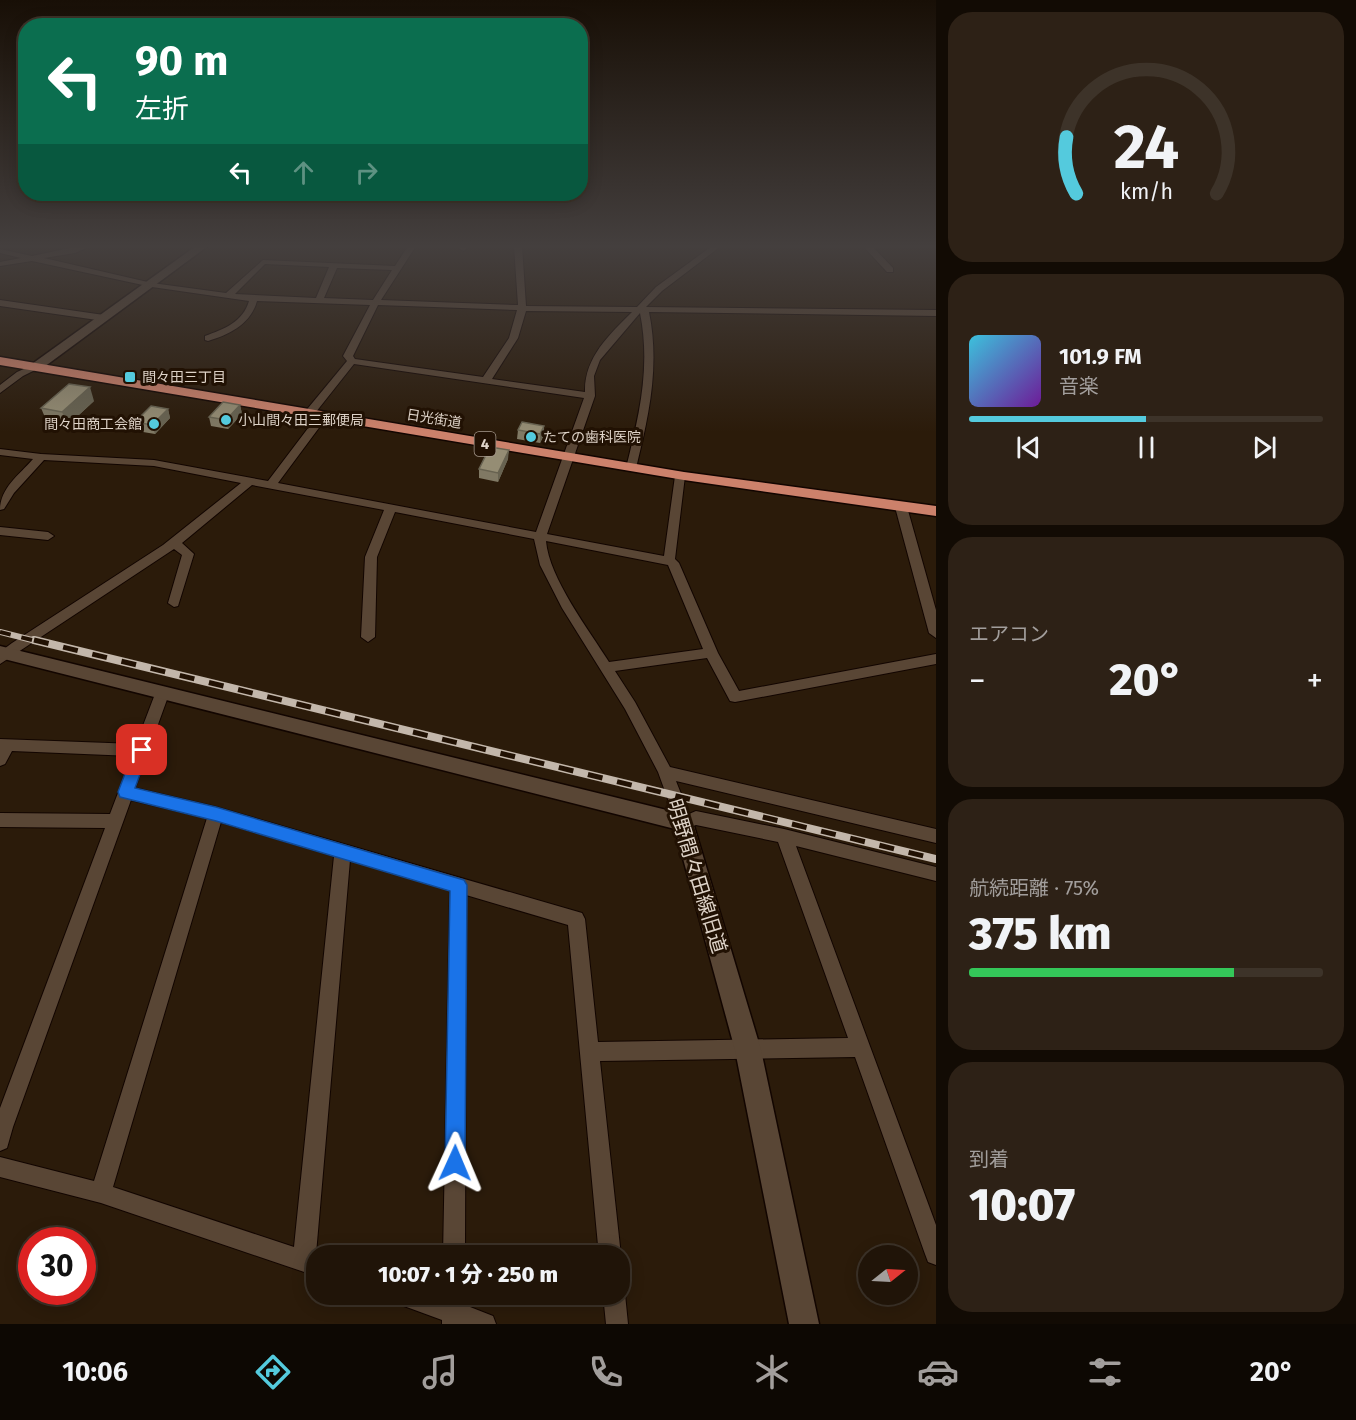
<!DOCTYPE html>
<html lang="ja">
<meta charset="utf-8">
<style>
:root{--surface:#201408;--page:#2d2116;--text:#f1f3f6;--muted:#a29e9c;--line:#3d3329;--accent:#54cadd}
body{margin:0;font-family:"Fira Sans","Noto Sans JP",sans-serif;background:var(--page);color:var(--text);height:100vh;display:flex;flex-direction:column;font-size:22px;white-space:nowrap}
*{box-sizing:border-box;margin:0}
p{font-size:20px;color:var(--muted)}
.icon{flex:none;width:33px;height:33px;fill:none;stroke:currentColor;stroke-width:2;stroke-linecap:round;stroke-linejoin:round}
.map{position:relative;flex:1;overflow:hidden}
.panel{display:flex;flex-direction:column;gap:12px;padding:12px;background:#120b04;width:420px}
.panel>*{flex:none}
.top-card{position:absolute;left:18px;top:18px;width:570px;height:183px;border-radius:24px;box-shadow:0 3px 15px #0003,0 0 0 2px var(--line);background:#0b6e4f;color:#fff;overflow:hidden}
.needle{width:39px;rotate:72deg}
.fabs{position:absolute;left:858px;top:1245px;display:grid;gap:12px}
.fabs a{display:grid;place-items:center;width:60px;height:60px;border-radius:50%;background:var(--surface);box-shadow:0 3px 15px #0003,0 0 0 2px var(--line);font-size:30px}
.speed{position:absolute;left:18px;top:1227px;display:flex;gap:12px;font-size:30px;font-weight:700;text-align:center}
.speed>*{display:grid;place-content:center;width:78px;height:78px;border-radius:50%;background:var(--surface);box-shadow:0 3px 15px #0003,0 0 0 2px var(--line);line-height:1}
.speed .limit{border:9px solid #d22;background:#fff;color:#111}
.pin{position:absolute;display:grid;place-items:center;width:51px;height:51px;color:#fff;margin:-26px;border-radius:12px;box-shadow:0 3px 9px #0006}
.me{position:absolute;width:66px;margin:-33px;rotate:1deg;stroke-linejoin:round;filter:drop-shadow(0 0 4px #0008)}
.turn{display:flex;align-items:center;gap:21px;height:126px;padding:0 18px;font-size:27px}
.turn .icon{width:78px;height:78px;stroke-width:2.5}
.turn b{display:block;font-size:42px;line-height:51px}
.lanes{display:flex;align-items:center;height:57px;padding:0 18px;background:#0003;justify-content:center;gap:30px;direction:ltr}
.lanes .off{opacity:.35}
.big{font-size:45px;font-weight:800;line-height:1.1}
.panel .widget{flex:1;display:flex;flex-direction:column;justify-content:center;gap:9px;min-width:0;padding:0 21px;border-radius:24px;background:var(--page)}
.panel .dial{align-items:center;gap:0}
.dial svg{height:156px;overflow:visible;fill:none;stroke:var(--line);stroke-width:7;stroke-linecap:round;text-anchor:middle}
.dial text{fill:var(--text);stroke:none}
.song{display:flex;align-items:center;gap:18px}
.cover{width:72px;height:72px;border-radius:9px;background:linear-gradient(135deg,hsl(190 70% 55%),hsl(280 70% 35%))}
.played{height:6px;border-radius:3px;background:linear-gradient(90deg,var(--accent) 50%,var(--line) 50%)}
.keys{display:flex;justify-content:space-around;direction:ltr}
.heat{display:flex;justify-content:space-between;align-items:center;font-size:33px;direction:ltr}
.charge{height:9px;border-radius:4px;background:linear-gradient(90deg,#34c759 75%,var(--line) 0)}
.trip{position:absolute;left:306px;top:1245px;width:324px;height:60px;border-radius:24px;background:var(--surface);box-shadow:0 3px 15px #0003,0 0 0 2px var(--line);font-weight:800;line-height:60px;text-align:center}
.tabs{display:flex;height:96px;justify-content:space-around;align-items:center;background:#0d0803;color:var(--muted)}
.tabs .icon{width:42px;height:42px}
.tabs .active{color:var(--accent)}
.tabs b{font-size:27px;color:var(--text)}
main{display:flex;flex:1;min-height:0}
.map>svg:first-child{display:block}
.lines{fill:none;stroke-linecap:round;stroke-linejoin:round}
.street-casing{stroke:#120500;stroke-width:2}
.secondary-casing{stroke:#120500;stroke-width:3}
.highway-casing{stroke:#120500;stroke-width:3}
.street{fill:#594635;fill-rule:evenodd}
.secondary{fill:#594635;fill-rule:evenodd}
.highway{fill:#cc816b;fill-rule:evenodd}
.rail-far1-casing{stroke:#c3b7ab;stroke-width:6}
.rail-casing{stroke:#c3b7ab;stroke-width:8}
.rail-far1{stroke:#211103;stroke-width:4;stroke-dasharray:11;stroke-linecap:butt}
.rail{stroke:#211103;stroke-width:5;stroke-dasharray:15;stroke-linecap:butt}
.wall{fill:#807964}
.shaded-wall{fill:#686351}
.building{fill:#958d74;stroke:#686351;stroke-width:1.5}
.route{fill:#1a73e8;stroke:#114b97;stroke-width:1.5}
.poi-dot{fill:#54cadd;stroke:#211103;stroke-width:2}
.labels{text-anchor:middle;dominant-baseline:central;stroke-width:6;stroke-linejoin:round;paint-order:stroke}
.far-poi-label{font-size:14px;fill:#ded3c8;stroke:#211103;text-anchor:start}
.far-street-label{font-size:14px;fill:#ded3c8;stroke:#211103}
.shield{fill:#211103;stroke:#a5998d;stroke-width:1.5}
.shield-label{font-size:15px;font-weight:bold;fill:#ded3c8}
.near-street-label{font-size:20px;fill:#ded3c8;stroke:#211103}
</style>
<main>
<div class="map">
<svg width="936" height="1324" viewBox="0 0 936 1324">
<rect width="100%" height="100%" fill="#2b1b0a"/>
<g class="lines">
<defs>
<g id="street">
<path d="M79 246H91L75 253 44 258 152 283 226 293 263 260 395 266 408 246H416L381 300 518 305 514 246H522L526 306 637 307 656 287 712 246H721L662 291 646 307 936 310V316L649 312C660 366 649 415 636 468L631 471 626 468C639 416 651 367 640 313L600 360 594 376 595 396 547 534 664 556 675 476 680 473 684 474 685 476 675 559 679 563 718 653 739 691 936 654V664L735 702 730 701 707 658 615 671 635 702 670 767 936 829V843L676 781 689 814 696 811 784 829 936 867V881L796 846 936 1225V1265L928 1262 925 1254 855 1057 600 1061 621 1256 620 1259V1256H599L568 925 466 895 465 1256H443L450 890 350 860 316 1254 320 1256H316V1276L101 1203 0 1177V1157L94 1181 207 818 131 800 13 1127 7 1148 0 1151V1108L105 828 0 827V813L110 814 132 756 12 751 5 764 0 766V739L136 744 155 694 157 690H167L169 694 135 788 216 807 582 913 585 919 598 1042 848 1038 778 842 696 825 684 829 678 827 658 772 625 709 562 608 540 565 534 539 395 512 377 557 375 637 368 642 361 637 365 557 384 510 252 485 182 543 194 554 178 606 174 607 168 603 182 555 174 549 0 664V652L12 643 163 545 241 483 154 466 44 460 14 493 4 509 0 510C0 488 19 475 33 459L0 455V449L41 454 154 460 268 481 318 415 322 414 327 417 278 483 536 532 584 398 354 364 312 417H304V413L347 361 343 356 370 305 257 301C251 324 229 335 208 341L205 340V336C224 329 243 322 249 301L152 287 32 261 0 266V262L21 258 0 253V249L32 256ZM265 264 329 267 316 298 235 294ZM337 268 392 270 373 300 324 298ZM378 305 517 310 509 338 483 377 355 359 353 356ZM526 311 632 312C609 335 584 358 585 392L492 379 518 338ZM546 541 668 565 703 649 609 662C589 630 549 578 546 541ZM221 822 334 856 294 1247 113 1187Z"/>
<polygon points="461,246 469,246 464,251 460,249"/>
<polygon points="863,246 872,246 893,268 893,272 887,272"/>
<polygon points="0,300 104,315 108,318 104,321 0,306"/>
<polygon points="33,365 41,367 23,376 0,393 0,385 17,372"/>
<polygon points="901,504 907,507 936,610 936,638 929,633 895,507"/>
<polygon points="0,527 48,532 54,536 48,540 0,535"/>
<polygon points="620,1285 625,1294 628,1324 606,1324 603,1294 620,1294"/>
<polygon points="390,1294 434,1294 443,1298 443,1294 465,1294 465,1305 493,1316 496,1324 442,1324 442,1320 393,1302"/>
</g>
<g id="secondary">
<polygon points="196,246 208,246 40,370 32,370 30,367 32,364"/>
<polygon points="0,646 691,816 761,1050 819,1324 789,1324 735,1050 675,829 0,658"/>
</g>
<polygon id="highway" points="0,357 684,472 936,506 936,516 684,480 0,365"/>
</defs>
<use href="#street" class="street-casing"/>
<use href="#secondary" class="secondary-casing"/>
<use href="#highway" class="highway-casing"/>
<use href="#street" class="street"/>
<use href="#secondary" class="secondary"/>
<use href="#highway" class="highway"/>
<defs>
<polyline id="rail-far1" points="0,632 40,642"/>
<polyline id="rail" points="34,640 936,859"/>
</defs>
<use href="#rail-far1" class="rail-far1-casing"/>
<use href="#rail" class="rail-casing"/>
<use href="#rail-far1" class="rail-far1"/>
<use href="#rail" class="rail"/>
</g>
<g class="wall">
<polygon points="94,401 68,425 47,422 41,408"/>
<polygon points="240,405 242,414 228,429 211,426 209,417"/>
<polygon points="168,409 170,418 155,434 137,431 135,422"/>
<polygon points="544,426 544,435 540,443 517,439 518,430"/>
<polygon points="508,459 498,482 479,478 479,469"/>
</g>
<g class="shaded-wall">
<polygon points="90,387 94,401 68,425 62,412"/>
<polygon points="240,405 242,414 228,429 226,420"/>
<polygon points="168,409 170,418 155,434 152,425"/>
<polygon points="544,426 544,435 540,443 540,434"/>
<polygon points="509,450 508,459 498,482 498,473"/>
</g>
<g class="building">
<polygon points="69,384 90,387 62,412 41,408"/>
<polygon points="223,402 240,405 226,420 209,417"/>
<polygon points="151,406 168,409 152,425 135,422"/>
<polygon points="522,422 544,426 540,434 518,430"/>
<polygon points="490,447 509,450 498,473 479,469"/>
</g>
<linearGradient id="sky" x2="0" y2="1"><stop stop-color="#180f06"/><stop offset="0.57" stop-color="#443f3e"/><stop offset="1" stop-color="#443f3e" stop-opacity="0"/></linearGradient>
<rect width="936" height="432" fill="url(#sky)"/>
<polygon class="route" points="142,744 147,746 149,750 135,788 216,807 464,880 467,885 465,1163 462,1170 455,1173 448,1170 445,1163 450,891 216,821 120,797 118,792 134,750 136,746"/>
<g class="poi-dot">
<rect x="124" y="371" width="12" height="12" rx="3"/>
<circle cx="226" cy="420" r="6"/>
<circle cx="154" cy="424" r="6"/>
<circle cx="531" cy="437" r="6"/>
</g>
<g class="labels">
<g class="far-poi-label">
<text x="142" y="377">間々田三丁目</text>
<text x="238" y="420">小山間々田三郵便局</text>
<text x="142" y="424" text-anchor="end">間々田商工会館</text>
<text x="543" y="437">たての歯科医院</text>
</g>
<g class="far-street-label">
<text transform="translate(434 419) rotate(9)">日光街道</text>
</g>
<rect class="shield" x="474.5" y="432" width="21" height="24" rx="4.5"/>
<g class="shield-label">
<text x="485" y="444">4</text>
</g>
<g class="near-street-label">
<text transform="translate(697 876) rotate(73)">明野間々田線旧道</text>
</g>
</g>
</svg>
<div class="fabs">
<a><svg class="needle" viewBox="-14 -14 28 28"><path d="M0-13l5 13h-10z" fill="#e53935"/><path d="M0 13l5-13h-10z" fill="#a29e9c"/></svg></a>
</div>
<div class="speed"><div class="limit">30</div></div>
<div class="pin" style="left:142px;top:750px;background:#d93025"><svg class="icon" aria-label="arrive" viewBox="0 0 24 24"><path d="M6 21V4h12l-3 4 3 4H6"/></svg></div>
<svg class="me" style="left:455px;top:1163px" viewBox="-20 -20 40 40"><path d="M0-17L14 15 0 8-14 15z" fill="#1a73e8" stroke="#fff" stroke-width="4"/></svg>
<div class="trip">10:07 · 1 分 · 250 m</div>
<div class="top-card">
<div class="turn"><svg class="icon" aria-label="left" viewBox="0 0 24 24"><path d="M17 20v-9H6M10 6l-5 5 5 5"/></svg><div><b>90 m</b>左折</div></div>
<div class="lanes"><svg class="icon" aria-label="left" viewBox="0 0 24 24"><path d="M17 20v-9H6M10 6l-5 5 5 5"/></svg><svg class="icon off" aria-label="ahead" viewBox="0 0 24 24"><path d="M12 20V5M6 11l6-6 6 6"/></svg><svg class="icon off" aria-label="right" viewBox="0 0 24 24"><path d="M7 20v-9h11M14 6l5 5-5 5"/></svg></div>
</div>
</div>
<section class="panel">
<div class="widget dial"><svg viewBox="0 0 100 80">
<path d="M14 69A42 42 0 1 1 86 69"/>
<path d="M14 69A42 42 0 0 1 9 40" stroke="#54cadd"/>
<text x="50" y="56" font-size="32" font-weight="700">24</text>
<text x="50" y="72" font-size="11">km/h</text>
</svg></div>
<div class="widget">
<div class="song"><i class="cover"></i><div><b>101.9 FM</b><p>音楽</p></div></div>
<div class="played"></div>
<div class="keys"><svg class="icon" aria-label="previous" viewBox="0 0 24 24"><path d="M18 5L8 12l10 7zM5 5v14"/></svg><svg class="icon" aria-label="pause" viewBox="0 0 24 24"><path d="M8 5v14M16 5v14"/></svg><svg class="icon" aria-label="next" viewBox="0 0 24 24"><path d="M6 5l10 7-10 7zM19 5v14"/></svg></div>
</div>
<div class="widget"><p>エアコン</p>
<div class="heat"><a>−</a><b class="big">20°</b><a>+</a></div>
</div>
<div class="widget"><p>航続距離 · 75%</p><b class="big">375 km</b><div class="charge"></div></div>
<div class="widget"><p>到着</p><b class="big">10:07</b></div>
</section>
</main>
<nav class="tabs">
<b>10:06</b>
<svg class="icon active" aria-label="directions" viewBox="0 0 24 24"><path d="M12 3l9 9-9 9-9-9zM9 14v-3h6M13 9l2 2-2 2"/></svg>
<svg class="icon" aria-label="music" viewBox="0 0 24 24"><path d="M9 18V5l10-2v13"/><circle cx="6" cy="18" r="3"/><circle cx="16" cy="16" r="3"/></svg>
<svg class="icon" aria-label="phone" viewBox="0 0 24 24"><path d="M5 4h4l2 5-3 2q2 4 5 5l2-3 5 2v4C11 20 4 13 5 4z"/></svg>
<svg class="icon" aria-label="climate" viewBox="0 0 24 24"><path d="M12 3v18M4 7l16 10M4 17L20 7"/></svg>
<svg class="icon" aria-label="car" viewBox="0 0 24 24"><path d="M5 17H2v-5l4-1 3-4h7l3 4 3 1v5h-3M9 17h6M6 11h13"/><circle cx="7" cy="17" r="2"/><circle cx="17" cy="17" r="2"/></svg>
<svg class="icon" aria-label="filters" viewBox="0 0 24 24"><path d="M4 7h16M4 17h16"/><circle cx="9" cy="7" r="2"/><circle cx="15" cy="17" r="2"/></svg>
<b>20°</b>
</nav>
